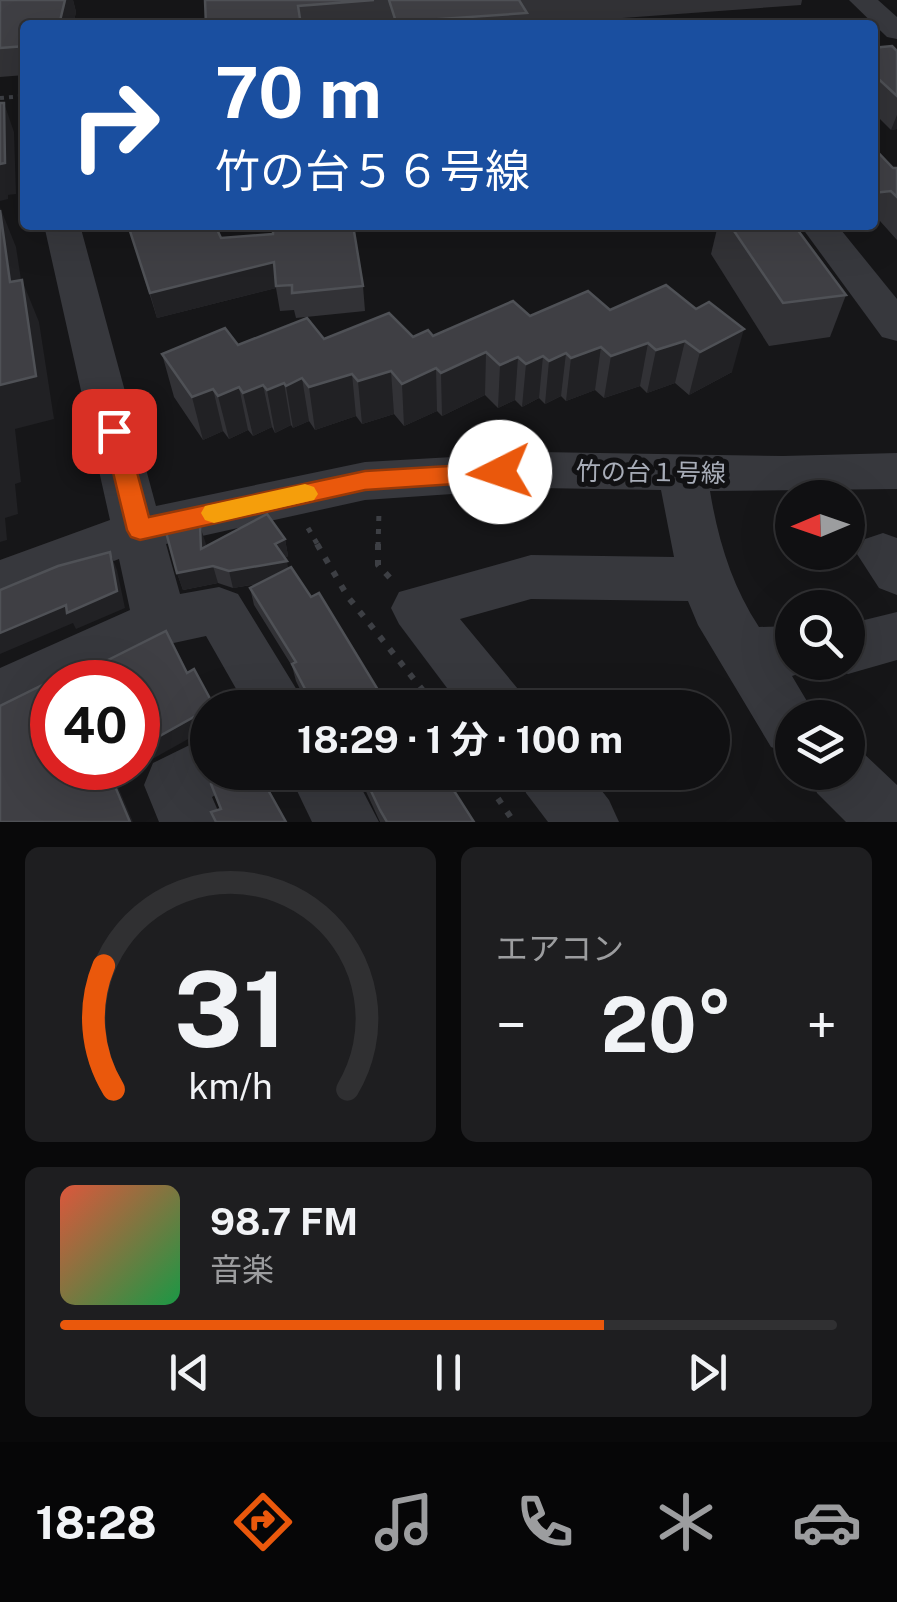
<!DOCTYPE html>
<html lang="ja">
<meta charset="utf-8">
<style>
:root{--surface:#101012;--page:#1e1e20;--text:#f1f3f6;--muted:#9c9d9f;--line:#303032;--accent:#ea580c}
body{margin:0;font-family:"Public Sans","Noto Sans JP",sans-serif;background:var(--page);color:var(--text);height:100vh;display:flex;flex-direction:column;font-size:38px;white-space:nowrap}
*{box-sizing:border-box;margin:0}
p{font-size:32px;color:var(--muted)}
.icon{flex:none;width:55px;height:55px;fill:none;stroke:currentColor;stroke-width:2;stroke-linecap:round;stroke-linejoin:round}
.map{position:relative;height:822px;overflow:hidden}
.sheet{display:flex;flex-direction:column;gap:25px;padding:25px;background:#09090a;flex:1}
.sheet>*{flex:none}
.top-card{position:absolute;left:20px;top:20px;width:858px;height:210px;border-radius:10px;box-shadow:0 10px 40px #0002,0 0 0 2px var(--line);background:#1a4fa0;color:#fff;overflow:hidden}
.needle{width:65px;rotate:268deg}
.tools{position:absolute;left:775px;top:480px;display:grid;gap:20px}
.tools a{display:grid;place-items:center;width:90px;height:90px;border-radius:50%;background:var(--surface);box-shadow:0 10px 40px #0002,0 0 0 2px var(--line);font-size:50px}
.speed{position:absolute;left:30px;top:660px;display:flex;gap:20px;font-size:50px;font-weight:700;text-align:center}
.speed>*{display:grid;place-content:center;width:130px;height:130px;border-radius:50%;background:var(--surface);box-shadow:0 10px 40px #0002,0 0 0 2px var(--line);line-height:1}
.speed .limit{border:15px solid #d22;background:#fff;color:#111}
.pin{position:absolute;display:grid;place-items:center;width:85px;height:85px;color:#fff;margin:-42px;border-radius:20px;box-shadow:0 5px 15px #0006}
.me{position:absolute;width:110px;margin:-55px;rotate:266deg;stroke-linejoin:round;filter:drop-shadow(0 0 8px #0008)}
.turn{display:flex;align-items:center;gap:35px;height:210px;padding:0 30px;font-size:45px}
.turn .icon{width:130px;height:130px;stroke-width:2.5}
.turn b{display:block;font-size:70px;line-height:85px}
.big{font-size:75px;font-weight:700;line-height:1.1}
.sheet .widget{flex:1;display:flex;flex-direction:column;justify-content:center;gap:15px;min-width:0;padding:0 35px;border-radius:15px;background:var(--page)}
.sheet .dial{align-items:center;gap:0}
.dial svg{height:260px;overflow:visible;fill:none;stroke:var(--line);stroke-width:7;stroke-linecap:round;text-anchor:middle}
.dial text{fill:var(--text);stroke:none}
.song{display:flex;align-items:center;gap:30px}
.cover{width:120px;height:120px;border-radius:15px;background:linear-gradient(135deg,hsl(10 70% 55%),hsl(140 70% 35%))}
.played{height:10px;border-radius:5px;background:linear-gradient(90deg,var(--accent) 70%,var(--line) 70%)}
.keys{display:flex;justify-content:space-around;direction:ltr}
.heat{display:flex;justify-content:space-between;align-items:center;font-size:55px;direction:ltr}
.sheet .tiles{flex:1;display:grid;gap:25px;grid-template-columns:1fr 1fr}
.widget:last-child{grid-column:span 2}
.trip{position:absolute;left:190px;top:690px;width:540px;height:100px;border-radius:50px;background:var(--surface);box-shadow:0 10px 40px #0002,0 0 0 2px var(--line);font-weight:700;line-height:100px;text-align:center}
.menu{display:flex;height:160px;justify-content:space-around;align-items:center;background:#060607;color:var(--muted)}
.menu .icon{width:70px;height:70px}
.menu .active{color:var(--accent)}
.menu b{font-size:45px;color:var(--text)}
.map>svg:first-child{display:block}
.lines{fill:none;stroke-linecap:round;stroke-linejoin:round}
.path-far2{stroke:#3d3f44;stroke-width:4;stroke-dasharray:4 5;stroke-linecap:butt}
.path-far1{stroke:#3d3f44;stroke-width:5;stroke-dasharray:5 8;stroke-linecap:butt}
.path{stroke:#3d3f44;stroke-width:6;stroke-dasharray:6 10;stroke-linecap:butt}
.minor{fill:#37383d;fill-rule:evenodd}
.wall{fill:#323236}
.shaded-wall{fill:#212124}
.building{fill:#3f3f44;stroke:#4f5156;stroke-width:2.5}
.route{fill:#ea580c;stroke:#983908;stroke-width:2.5}
.slow{fill:#f59e0b}
.labels{text-anchor:middle;dominant-baseline:central;stroke-width:10;stroke-linejoin:round;paint-order:stroke}
.street-label{font-size:25px;fill:#a8adb8;stroke:#111113}
</style>
<div class="map">
<svg width="897" height="822" viewBox="0 0 897 822">
<rect width="100%" height="100%" fill="#161618"/>
<g class="lines">
<polyline class="path-far2" points="0,98 25,96"/>
<g class="path-far1">
<polyline points="308,528 319,547"/>
<polyline points="378,547 379,511"/>
</g>
<g class="path">
<polyline points="317,544 348,597 437,708"/>
<polyline points="378,544 378,565 392,580"/>
<polyline points="480,772 514,822"/>
</g>
<g class="minor">
<polygon points="849,0 878,0 897,17 897,39 887,37"/>
<path d="M44 225H80L156 506 365 462 539 452 783 456 897 453V489L710 491C718 540 732 586 759 627L792 626V662H815L812 669 792 676 817 718H792V755L771 747 698 625 688 601 531 599 460 619 518 689 526 708H462L399 624 391 608 399 592 531 555 674 557 661 490 539 488 365 500 166 544 180 594 219 587 238 594 308 708H247L206 636 169 644 88 682H52V699L0 723V668L130 610 119 559 0 605V560L110 520Z"/>
<polygon points="800,225 837,225 897,299 897,341 882,337"/>
<polygon points="883,533 897,538 897,595 879,588 857,554 865,539"/>
<polygon points="897,612 897,660 848,674 828,667 826,662 848,662 848,624"/>
<polygon points="208,736 208,772 235,772 230,786 212,797 223,822 159,822 144,785 153,763"/>
<polygon points="848,746 861,751 897,785 897,822 846,822 817,793 809,772 848,772"/>
<polygon points="288,772 353,772 379,822 312,822"/>
<polygon points="518,772 587,772 609,800 619,822 548,822 526,793"/>
</g>
</g>
<g class="wall">
<polygon points="0,0 73,0 76,12 73,25 25,25 25,75 0,77"/>
<polygon points="205,0 802,0 801,5 526,25 206,25"/>
<polygon points="872,48 897,51 897,129 891,130 872,111"/>
<polygon points="872,146 893,168 897,168 897,240 880,221 872,222"/>
<polygon points="128,225 221,238 273,234 363,286 365,311 296,318 294,310 280,311 276,288 157,318"/>
<polygon points="718,225 794,225 846,295 830,337 769,346 711,254"/>
<polygon points="666,285 732,372 689,395 675,383 647,393 640,386 604,398 595,390 566,401 561,396 545,404 539,398 522,407 515,400 498,408 485,395 442,416 437,411 404,426 394,414 362,424 356,416 315,430 309,421 293,428 291,425 275,433 272,427 253,436 248,430 229,439 223,431 203,440 174,397 162,354 238,345 324,339 433,336 530,316 610,310"/>
<polygon points="200,526 206,547 285,539 288,556 285,558 288,569 389,708 309,708 296,681 292,666 254,605 250,588 258,584 233,588 218,583 183,590 177,573"/>
<polygon points="357,772 434,772 474,822 380,822"/>
</g>
<g class="shaded-wall">
<polygon points="65,0 73,0 76,12 73,25 59,25"/>
<polygon points="4,103 14,132 16,194 8,195 8,199 0,201 0,164"/>
<polygon points="897,115 897,129 891,130"/>
<polygon points="0,207 16,247 28,325 10,282"/>
<polygon points="274,262 276,288 157,318 150,293"/>
<polygon points="22,280 39,322 54,419 15,429 21,482 15,484 18,514 5,518 7,540 0,542 0,385"/>
<polygon points="744,329 732,372 689,395 700,352"/>
<polygon points="685,341 675,383 647,393 656,350"/>
<polygon points="648,343 640,386 604,398 611,356"/>
<polygon points="601,347 595,390 566,401 571,358"/>
<polygon points="486,352 485,395 442,416 441,373"/>
<polygon points="566,353 561,396 545,404 549,361"/>
<polygon points="543,356 539,398 522,407 526,364"/>
<polygon points="518,357 515,400 498,408 500,365"/>
<polygon points="436,368 437,411 404,426 402,384"/>
<polygon points="391,371 394,414 362,424 358,381"/>
<polygon points="352,374 356,416 315,430 309,387"/>
<polygon points="302,378 309,421 293,428 286,386"/>
<polygon points="284,383 291,425 275,433 267,390"/>
<polygon points="263,385 272,427 253,436 243,393"/>
<polygon points="239,387 248,430 229,439 218,396"/>
<polygon points="213,389 223,431 203,440 192,397"/>
<polygon points="200,526 206,544 207,566 201,549"/>
<polygon points="285,539 288,556 279,561 275,544"/>
<polygon points="110,552 117,570 125,608 76,629 73,623 0,654 0,633"/>
<polygon points="287,561 290,578 233,588 229,571"/>
<polygon points="213,566 218,583 183,590 177,573"/>
<polygon points="208,709 208,728 138,767 138,748"/>
<polygon points="138,767 141,774 118,787 133,822 130,822 109,772 118,768"/>
</g>
<g class="building">
<polygon points="0,0 65,0 59,25 25,25 25,46 0,48"/>
<polygon points="205,0 374,0 298,6 301,25 206,25"/>
<polygon points="389,0 519,0 527,13 396,22"/>
<polygon points="892,46 897,51 897,96 872,73 872,48"/>
<polygon points="0,103 4,103 5,163 0,164"/>
<polygon points="872,146 893,168 897,168 897,197 891,191 872,193"/>
<polygon points="0,210 10,282 22,280 36,376 0,385"/>
<polygon points="128,225 215,225 221,238 273,234 273,225 353,225 363,286 292,293 292,285 276,286 274,262 150,293"/>
<polygon points="730,225 794,225 846,295 783,303"/>
<polygon points="666,285 696,309 709,302 744,329 700,352 685,341 656,350 648,343 611,356 601,347 571,358 566,353 549,361 543,356 526,364 518,357 500,365 486,352 441,373 436,368 402,384 391,371 358,381 352,374 309,387 302,378 286,386 284,383 267,390 263,385 243,393 239,387 218,396 213,389 192,397 162,354 225,328 238,345 307,318 324,339 389,313 413,337 428,330 433,336 513,301 530,316 588,291 610,310"/>
<polygon points="267,514 285,539 275,544 287,561 229,571 213,566 177,573 166,532 200,526 201,549"/>
<polygon points="110,552 117,591 67,613 66,605 0,633 0,590 58,566"/>
<polygon points="291,567 311,597 319,593 389,708 315,708 292,664 296,662 250,588"/>
<polygon points="166,631 187,673 194,669 214,706 208,708 208,709 138,748 138,682 52,682 52,768 118,768 109,772 130,822 0,822 0,706 73,670 87,666 88,670"/>
<polygon points="227,772 258,772 286,822 216,822 211,812 221,809 211,784"/>
<polygon points="362,772 434,772 434,774 442,772 474,822 387,822 380,810"/>
</g>
<polygon class="route" points="114,422 126,431 149,517 365,471 500,463 508,466 512,472 508,479 500,481 365,490 140,540 131,537 127,530 103,431"/>
<polygon class="slow" points="305,484 314,487 318,494 314,500 214,523 205,520 201,513 205,506 214,504"/>
<g class="labels">
<g class="street-label">
<text transform="translate(651 472) rotate(1)">竹の台１号線</text>
</g>
</g>
</svg>
<div class="tools">
<a><svg class="needle" viewBox="-14 -14 28 28"><path d="M0-13l5 13h-10z" fill="#e53935"/><path d="M0 13l5-13h-10z" fill="#9c9d9f"/></svg></a>
<a><svg class="icon" aria-label="search" viewBox="0 0 24 24"><circle cx="10" cy="10" r="6"/><path d="M15 15l6 6"/></svg></a>
<a><svg class="icon" aria-label="layers" viewBox="0 0 24 24"><path d="M12 4l9 5-9 5-9-5zM3 14l9 5 9-5"/></svg></a>
</div>
<div class="speed"><div class="limit">40</div></div>
<div class="pin" style="left:114px;top:431px;background:#d93025"><svg class="icon" aria-label="arrive" viewBox="0 0 24 24"><path d="M6 21V4h12l-3 4 3 4H6"/></svg></div>
<svg class="me" style="left:500px;top:472px" viewBox="-20 -20 40 40"><circle r="19" fill="#fff"/><path d="M0-13L10 11 0 6-10 11z" fill="#ea580c"/></svg>
<div class="trip">18:29 · 1 分 · 100 m</div>
<div class="top-card">
<div class="turn"><svg class="icon" aria-label="right" viewBox="0 0 24 24"><path d="M7 20v-9h11M14 6l5 5-5 5"/></svg><div><b>70 m</b>竹の台５６号線</div></div>
</div>
</div>
<section class="sheet">
<div class="tiles">
<div class="widget dial"><svg viewBox="0 0 100 80">
<path d="M14 69A42 42 0 1 1 86 69"/>
<path d="M14 69A42 42 0 0 1 11 31" stroke="#ea580c"/>
<text x="50" y="56" font-size="32" font-weight="700">31</text>
<text x="50" y="72" font-size="11">km/h</text>
</svg></div>
<div class="widget"><p>エアコン</p>
<div class="heat"><a>−</a><b class="big">20°</b><a>+</a></div>
</div>
<div class="widget">
<div class="song"><i class="cover"></i><div><b>98.7 FM</b><p>音楽</p></div></div>
<div class="played"></div>
<div class="keys"><svg class="icon" aria-label="previous" viewBox="0 0 24 24"><path d="M18 5L8 12l10 7zM5 5v14"/></svg><svg class="icon" aria-label="pause" viewBox="0 0 24 24"><path d="M8 5v14M16 5v14"/></svg><svg class="icon" aria-label="next" viewBox="0 0 24 24"><path d="M6 5l10 7-10 7zM19 5v14"/></svg></div>
</div>
</div>
</section>
<nav class="menu">
<b>18:28</b>
<svg class="icon active" aria-label="directions" viewBox="0 0 24 24"><path d="M12 3l9 9-9 9-9-9zM9 14v-3h6M13 9l2 2-2 2"/></svg>
<svg class="icon" aria-label="music" viewBox="0 0 24 24"><path d="M9 18V5l10-2v13"/><circle cx="6" cy="18" r="3"/><circle cx="16" cy="16" r="3"/></svg>
<svg class="icon" aria-label="phone" viewBox="0 0 24 24"><path d="M5 4h4l2 5-3 2q2 4 5 5l2-3 5 2v4C11 20 4 13 5 4z"/></svg>
<svg class="icon" aria-label="climate" viewBox="0 0 24 24"><path d="M12 3v18M4 7l16 10M4 17L20 7"/></svg>
<svg class="icon" aria-label="car" viewBox="0 0 24 24"><path d="M5 17H2v-5l4-1 3-4h7l3 4 3 1v5h-3M9 17h6M6 11h13"/><circle cx="7" cy="17" r="2"/><circle cx="17" cy="17" r="2"/></svg>
</nav>
